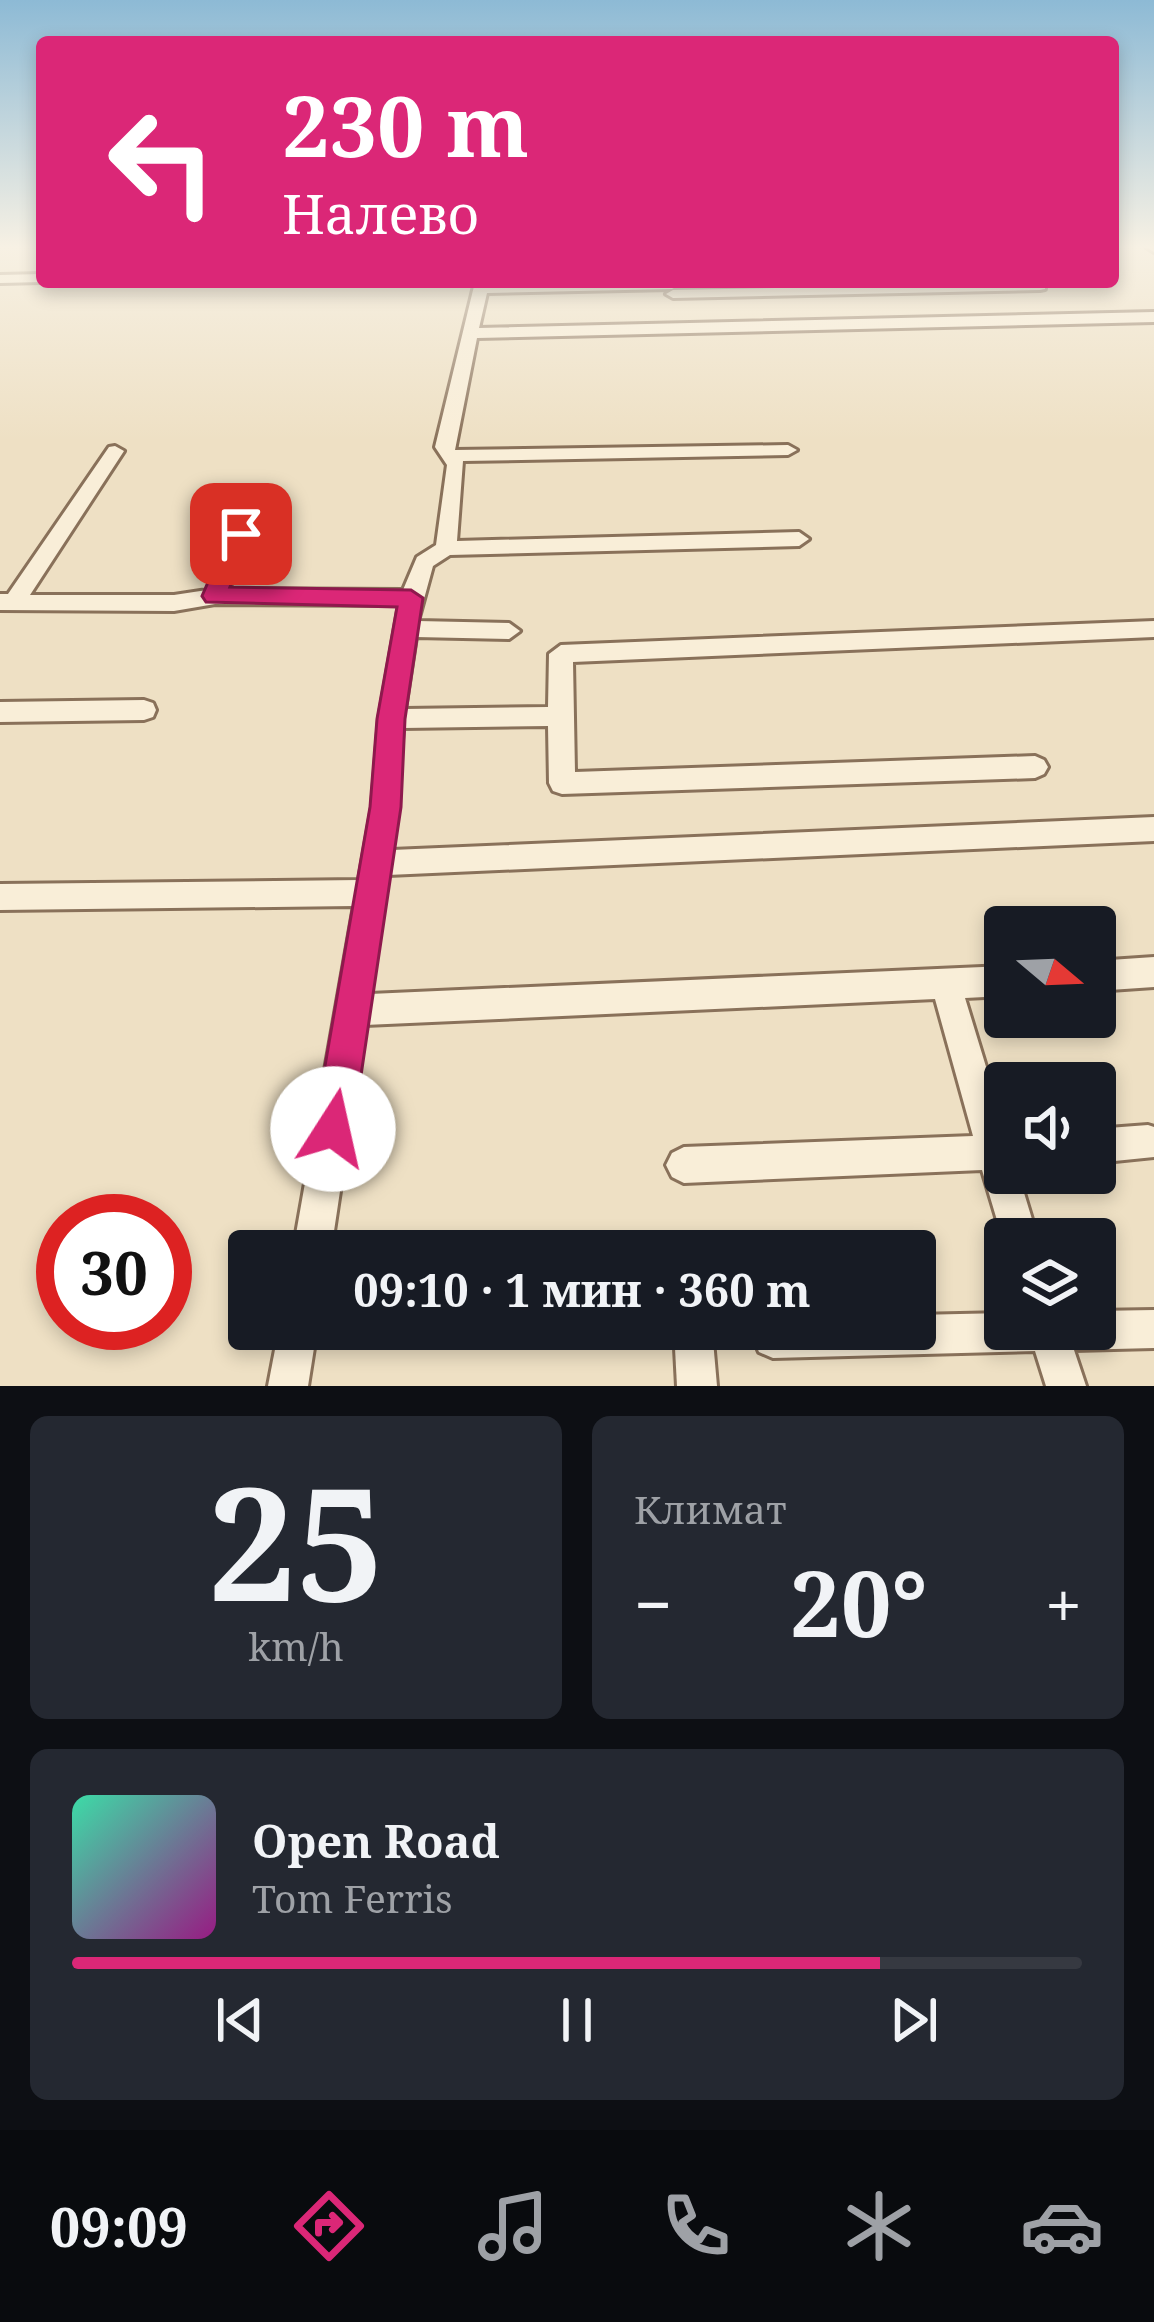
<!DOCTYPE html>
<html lang="ru">
<meta charset="utf-8">
<style>
:root{--surface:#171b24;--page:#242831;--text:#f1f3f6;--muted:#9ea1a6;--line:#363941;--accent:#db2777}
body{margin:0;font-family:"Noto Serif",serif;background:var(--page);color:var(--text);height:100vh;display:flex;flex-direction:column;font-size:45px;white-space:nowrap}
*{box-sizing:border-box;margin:0}
p{font-size:39px;color:var(--muted)}
.icon{flex:none;width:66px;height:66px;fill:none;stroke:currentColor;stroke-width:2;stroke-linecap:round;stroke-linejoin:round}
.map{position:relative;height:1386px;overflow:hidden}
.side{display:flex;flex-direction:column;gap:30px;padding:30px;background:#0d0f14;flex:1}
.side>*{flex:none}
.hud{position:absolute;left:36px;top:36px;width:1083px;height:252px;border-radius:12px;box-shadow:0 6px 18px #0003;background:#db2777;color:#fff;overflow:hidden}
.needle{width:78px;rotate:109deg}
.controls{position:absolute;left:984px;top:906px;display:grid;gap:24px}
.controls a{display:grid;place-items:center;width:132px;height:132px;border-radius:12px;background:var(--surface);box-shadow:0 6px 18px #0003;font-size:60px}
.speed{position:absolute;left:36px;top:1194px;display:flex;gap:24px;font-size:60px;font-weight:700;text-align:center}
.speed>*{display:grid;place-content:center;width:156px;height:156px;border-radius:50%;background:var(--surface);box-shadow:0 6px 18px #0003;line-height:1}
.speed .limit{border:18px solid #d22;background:#fff;color:#111}
.pin{position:absolute;display:grid;place-items:center;width:102px;height:102px;color:#fff;margin:-51px;border-radius:24px;box-shadow:0 6px 18px #0006}
.me{position:absolute;width:132px;margin:-66px;rotate:10deg;stroke-linejoin:round;filter:drop-shadow(0 0 9px #0008)}
.turn{display:flex;align-items:center;gap:42px;height:252px;padding:0 48px;font-size:54px}
.turn .icon{width:156px;height:156px;stroke-width:2.5}
.turn b{display:block;font-size:84px;line-height:102px}
.big{font-size:90px;font-weight:700;line-height:1.1}
.side .widget{flex:1;display:flex;flex-direction:column;justify-content:center;gap:18px;min-width:0;padding:0 42px;border-radius:18px;background:var(--page)}
.side .dial{align-items:center;gap:0}
.dial b{font-size:156px;line-height:1}
.song{display:flex;align-items:center;gap:36px}
.cover{width:144px;height:144px;border-radius:18px;background:linear-gradient(135deg,hsl(160 70% 55%),hsl(310 70% 35%))}
.played{height:12px;border-radius:6px;background:linear-gradient(90deg,var(--accent) 80%,var(--line) 80%)}
.keys{display:flex;justify-content:space-around;direction:ltr}
.heat{display:flex;justify-content:space-between;align-items:center;font-size:66px;direction:ltr}
.side .tiles{flex:1;display:grid;gap:30px;grid-template-columns:1fr 1fr}
.widget:last-child{grid-column:span 2}
.trip{position:absolute;left:228px;top:1230px;width:708px;height:120px;border-radius:12px;background:var(--surface);box-shadow:0 6px 18px #0003;font-weight:700;line-height:120px;text-align:center}
.tabs{display:flex;height:192px;justify-content:space-around;align-items:center;background:#090b0e;color:var(--muted)}
.tabs .icon{width:84px;height:84px}
.tabs .active{color:var(--accent)}
.tabs b{font-size:54px;color:var(--text)}
.map>svg:first-child{display:block}
.lines{fill:none;stroke-linecap:round;stroke-linejoin:round}
.minor-casing{stroke:#89715a;stroke-width:6}
.minor{fill:#f9eed8;fill-rule:evenodd}
.route{fill:#db2777;stroke:#8e194d;stroke-width:3}
</style>
<div class="map">
<svg width="1154" height="1386" viewBox="0 0 1154 1386">
<rect width="100%" height="100%" fill="#eee0c4"/>
<g class="lines">
<defs>
<g id="minor">
<polygon points="1146,247 1154,247 1154,252"/>
<polygon points="42,274 42,282 0,283 0,275"/>
<polygon points="475,282 679,285 672,289 487,293 479,328 1154,312 1154,322 477,338 455,450 788,445 797,450 788,455 463,461 457,541 799,532 809,539 799,546 450,555 433,566 418,621 509,623 520,631 509,639 416,637 405,709 548,707 549,654 561,645 1154,621 1154,637 573,662 575,772 1035,756 1044,760 1048,767 1044,774 1035,778 562,794 553,791 549,783 548,726 403,728 392,850 1154,817 1154,841 388,875 370,994 1005,966 1005,996 965,998 1005,1129 1005,1173 1018,1173 1038,1239 1005,1239 1005,1247 982,1170 684,1183 672,1177 666,1165 672,1153 684,1147 973,1136 935,999 365,1025 331,1251 293,1251 354,906 0,910 0,884 359,880 372,807 379,719 399,605 215,604 174,611 0,610 0,594 8,594 109,447 115,446 124,451 30,595 174,595 207,590 244,503 254,497 264,503 229,589 403,590 417,557 436,545 447,465 435,447"/>
<polygon points="1045,283 1045,289 1040,290 673,298 666,294 673,290"/>
<polygon points="144,700 153,703 156,710 153,717 144,720 0,722 0,702"/>
<polygon points="1154,957 1154,987 1095,991 1095,961"/>
<polygon points="1148,1125 1154,1127 1154,1157 1095,1163 1095,1129"/>
<polygon points="1154,1310 1154,1348 1074,1350 1086,1386 1046,1386 1035,1351 773,1358 759,1352 753,1338 757,1329 915,1329 915,1315 1005,1313 1005,1329 1095,1329 1095,1311"/>
<polygon points="279,1329 317,1329 308,1386 268,1386"/>
<polygon points="674,1329 712,1329 717,1386 677,1386"/>
</g>
</defs>
<use href="#minor" class="minor-casing"/>
<use href="#minor" class="minor"/>
</g>
<linearGradient id="sky" x2="0" y2="1"><stop stop-color="#8dbad5"/><stop offset="0.56" stop-color="#f7f1e4"/><stop offset="1" stop-color="#f7f1e4" stop-opacity="0"/></linearGradient>
<rect width="1154" height="441" fill="url(#sky)"/>
<polygon class="route" points="241,527 252,534 230,587 411,590 423,598 405,719 401,807 353,1129 347,1142 333,1148 320,1142 314,1129 370,807 377,719 397,607 206,602 202,596 229,534"/>
</svg>
<div class="controls">
<a><svg class="needle" viewBox="-14 -14 28 28"><path d="M0-13l5 13h-10z" fill="#e53935"/><path d="M0 13l5-13h-10z" fill="#9ea1a6"/></svg></a>
<a><svg class="icon" aria-label="sound" viewBox="0 0 24 24"><path d="M4 9h4l5-4v14l-5-4H4zM17 9q2 3 0 6"/></svg></a>
<a><svg class="icon" aria-label="layers" viewBox="0 0 24 24"><path d="M12 4l9 5-9 5-9-5zM3 14l9 5 9-5"/></svg></a>
</div>
<div class="speed"><div class="limit">30</div></div>
<div class="pin" style="left:241px;top:534px;background:#d93025"><svg class="icon" aria-label="arrive" viewBox="0 0 24 24"><path d="M6 21V4h12l-3 4 3 4H6"/></svg></div>
<svg class="me" style="left:333px;top:1129px" viewBox="-20 -20 40 40"><circle r="19" fill="#fff"/><path d="M0-13L10 11 0 6-10 11z" fill="#db2777"/></svg>
<div class="trip">09:10 · 1 мин · 360 m</div>
<div class="hud">
<div class="turn"><svg class="icon" aria-label="left" viewBox="0 0 24 24"><path d="M17 20v-9H6M10 6l-5 5 5 5"/></svg><div><b>230 m</b>Налево</div></div>
</div>
</div>
<section class="side">
<div class="tiles">
<div class="widget dial"><b>25</b><p>km/h</p></div>
<div class="widget"><p>Климат</p>
<div class="heat"><a>−</a><b class="big">20°</b><a>+</a></div>
</div>
<div class="widget">
<div class="song"><i class="cover"></i><div><b>Open Road</b><p>Tom Ferris</p></div></div>
<div class="played"></div>
<div class="keys"><svg class="icon" aria-label="previous" viewBox="0 0 24 24"><path d="M18 5L8 12l10 7zM5 5v14"/></svg><svg class="icon" aria-label="pause" viewBox="0 0 24 24"><path d="M8 5v14M16 5v14"/></svg><svg class="icon" aria-label="next" viewBox="0 0 24 24"><path d="M6 5l10 7-10 7zM19 5v14"/></svg></div>
</div>
</div>
</section>
<nav class="tabs">
<b>09:09</b>
<svg class="icon active" aria-label="directions" viewBox="0 0 24 24"><path d="M12 3l9 9-9 9-9-9zM9 14v-3h6M13 9l2 2-2 2"/></svg>
<svg class="icon" aria-label="music" viewBox="0 0 24 24"><path d="M9 18V5l10-2v13"/><circle cx="6" cy="18" r="3"/><circle cx="16" cy="16" r="3"/></svg>
<svg class="icon" aria-label="phone" viewBox="0 0 24 24"><path d="M5 4h4l2 5-3 2q2 4 5 5l2-3 5 2v4C11 20 4 13 5 4z"/></svg>
<svg class="icon" aria-label="climate" viewBox="0 0 24 24"><path d="M12 3v18M4 7l16 10M4 17L20 7"/></svg>
<svg class="icon" aria-label="car" viewBox="0 0 24 24"><path d="M5 17H2v-5l4-1 3-4h7l3 4 3 1v5h-3M9 17h6M6 11h13"/><circle cx="7" cy="17" r="2"/><circle cx="17" cy="17" r="2"/></svg>
</nav>
